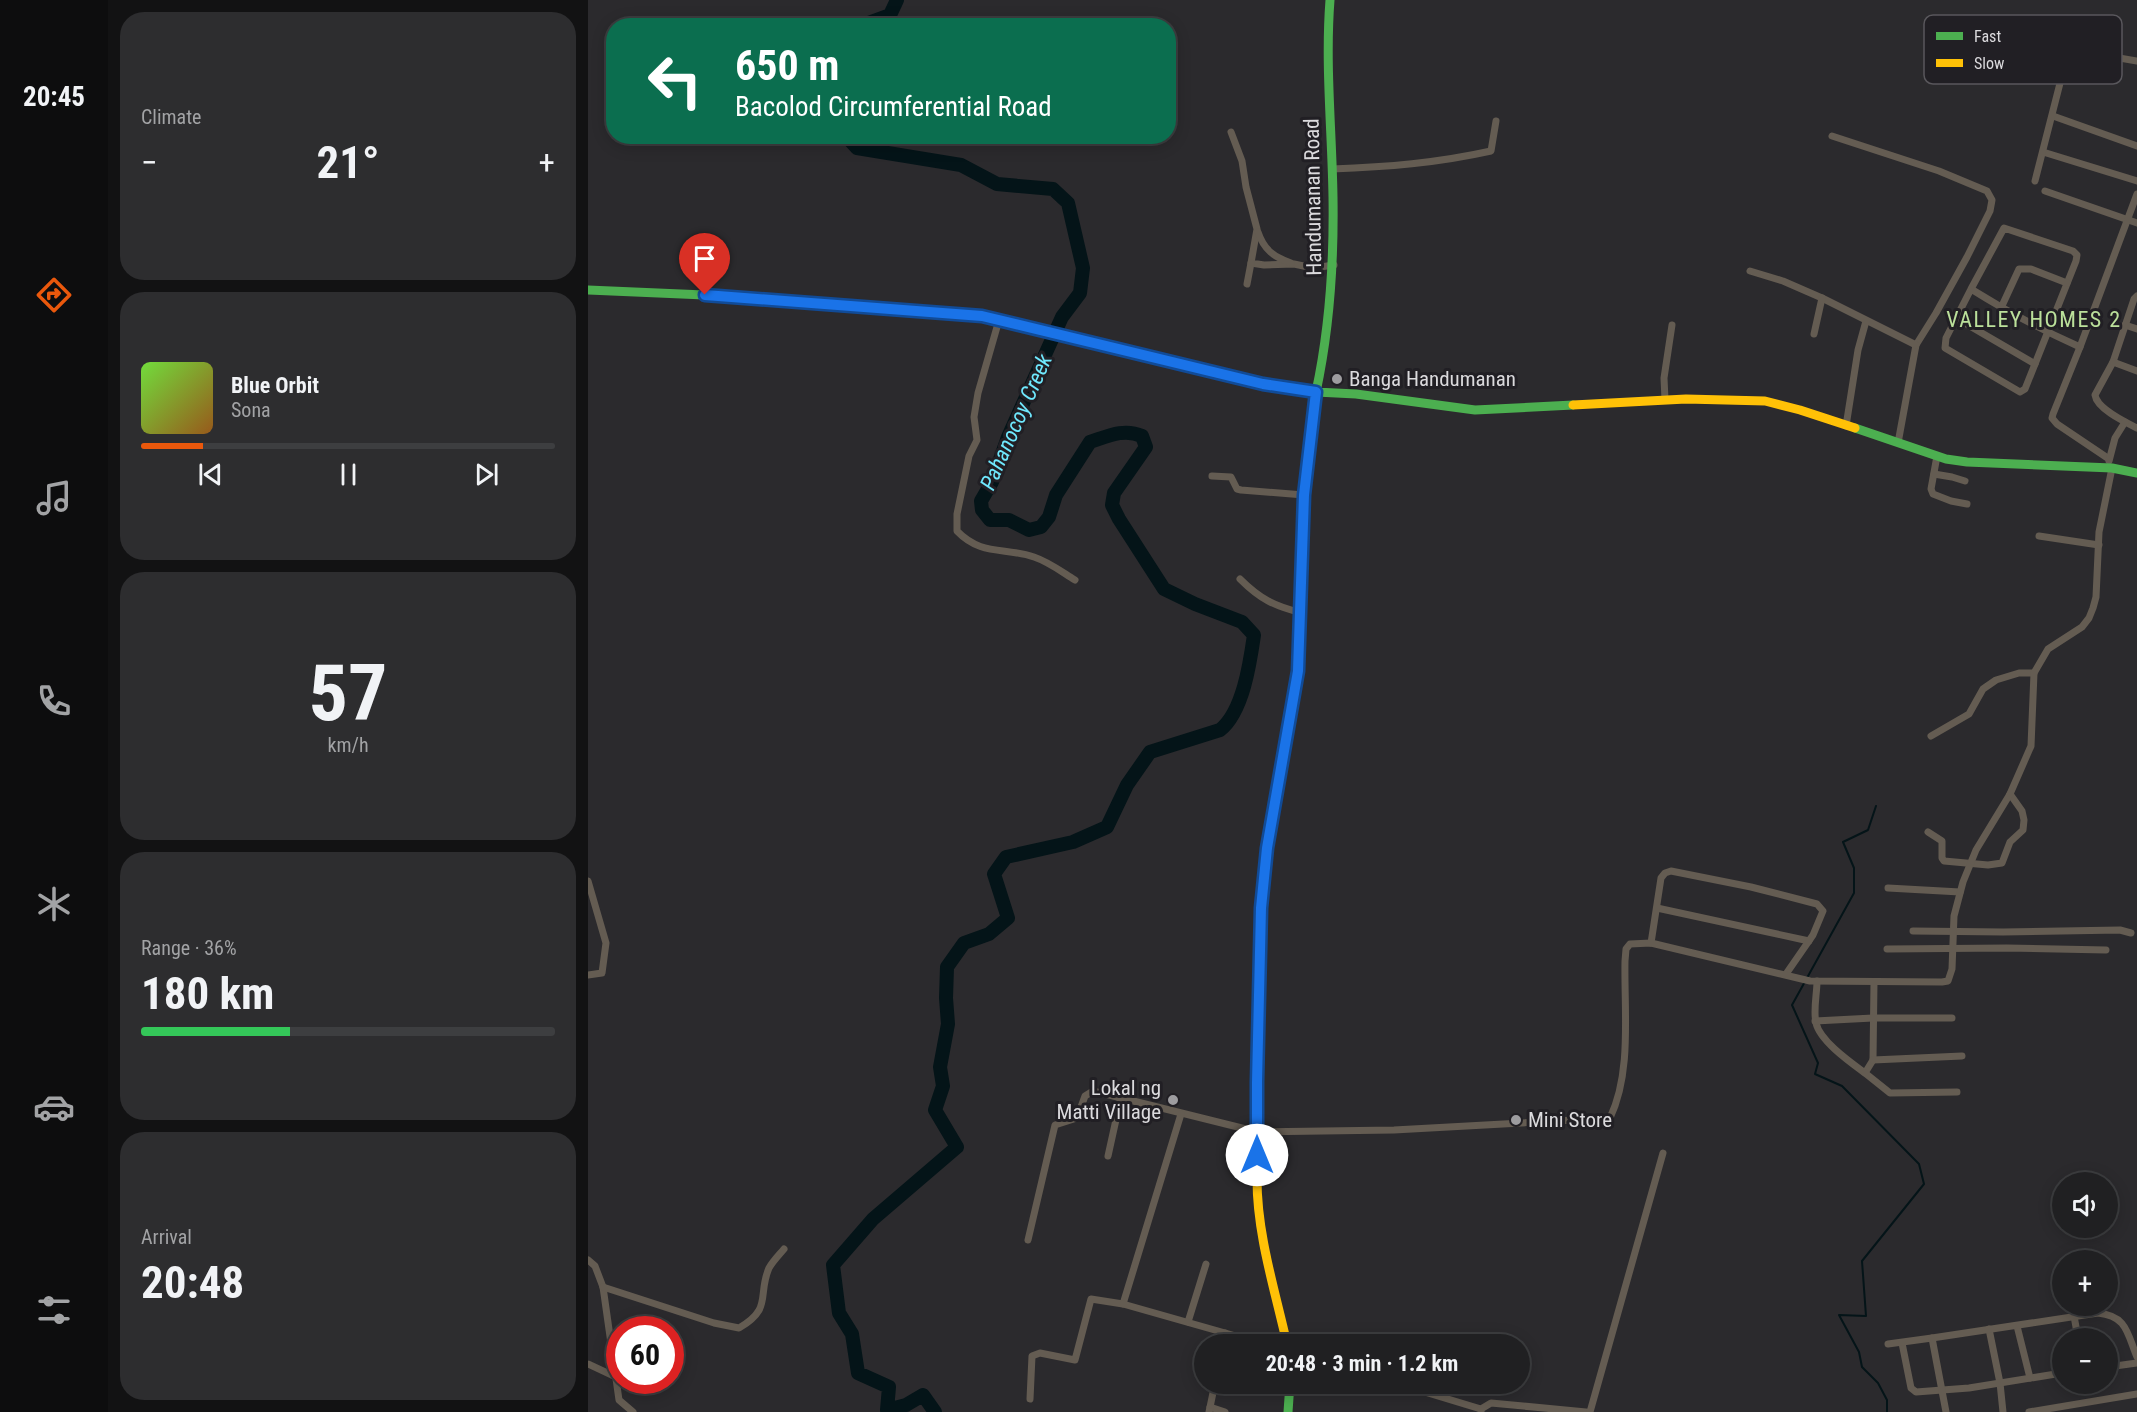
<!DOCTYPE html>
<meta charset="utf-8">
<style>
:root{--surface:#202022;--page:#2d2d2f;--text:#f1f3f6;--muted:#a2a3a5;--line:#3d3e40;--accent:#ea580c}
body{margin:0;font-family:"Roboto Condensed",sans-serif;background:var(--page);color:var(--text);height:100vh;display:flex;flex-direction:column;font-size:22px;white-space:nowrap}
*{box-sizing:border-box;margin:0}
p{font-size:20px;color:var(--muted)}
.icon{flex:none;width:33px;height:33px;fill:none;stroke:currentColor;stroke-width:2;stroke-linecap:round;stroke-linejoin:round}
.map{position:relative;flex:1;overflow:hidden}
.sheet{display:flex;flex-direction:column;gap:12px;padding:12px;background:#121213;width:480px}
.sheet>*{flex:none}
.banner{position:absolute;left:18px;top:18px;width:570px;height:126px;border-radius:24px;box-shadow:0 3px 15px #0003,0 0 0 2px var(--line);background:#0b6e4f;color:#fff;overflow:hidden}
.fabs{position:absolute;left:1464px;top:1172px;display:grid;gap:12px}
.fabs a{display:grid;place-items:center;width:66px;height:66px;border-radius:50%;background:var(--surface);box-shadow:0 3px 15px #0003,0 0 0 2px var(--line);font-size:30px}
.speed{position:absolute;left:18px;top:1316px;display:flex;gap:12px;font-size:30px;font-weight:700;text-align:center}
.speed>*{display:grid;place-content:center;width:78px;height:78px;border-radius:50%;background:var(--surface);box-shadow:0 3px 15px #0003,0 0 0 2px var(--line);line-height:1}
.speed .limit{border:9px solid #d22;background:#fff;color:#111}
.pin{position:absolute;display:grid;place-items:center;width:51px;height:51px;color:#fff;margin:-62px -26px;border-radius:50% 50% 50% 0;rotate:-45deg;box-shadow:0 0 6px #0007}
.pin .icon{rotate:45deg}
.me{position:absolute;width:66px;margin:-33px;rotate:0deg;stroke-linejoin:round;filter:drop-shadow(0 0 4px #0008)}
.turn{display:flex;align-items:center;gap:21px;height:126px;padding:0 30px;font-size:27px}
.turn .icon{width:78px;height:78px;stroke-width:2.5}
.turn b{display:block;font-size:42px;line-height:51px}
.big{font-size:45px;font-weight:700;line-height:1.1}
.sheet .card{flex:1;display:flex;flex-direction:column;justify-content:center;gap:9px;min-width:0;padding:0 21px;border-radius:24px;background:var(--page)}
.sheet .dial{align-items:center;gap:0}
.dial b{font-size:78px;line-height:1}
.song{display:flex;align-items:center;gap:18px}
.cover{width:72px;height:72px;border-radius:9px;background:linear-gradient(135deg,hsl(100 70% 55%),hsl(30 70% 35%))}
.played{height:6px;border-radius:3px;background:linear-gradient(90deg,var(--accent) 15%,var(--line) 15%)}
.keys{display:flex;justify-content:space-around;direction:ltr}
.heat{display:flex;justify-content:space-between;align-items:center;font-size:33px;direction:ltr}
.charge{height:9px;border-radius:4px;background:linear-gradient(90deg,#34c759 36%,var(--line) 0)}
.trip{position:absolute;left:606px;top:1334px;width:336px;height:60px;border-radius:30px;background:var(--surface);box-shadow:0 3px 15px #0003,0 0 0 2px var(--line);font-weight:700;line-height:60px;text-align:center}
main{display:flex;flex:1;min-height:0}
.tabs{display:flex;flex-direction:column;width:108px;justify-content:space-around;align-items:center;background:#0d0d0e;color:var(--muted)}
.tabs .icon{width:42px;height:42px}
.tabs .on{color:var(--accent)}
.tabs b{font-size:27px;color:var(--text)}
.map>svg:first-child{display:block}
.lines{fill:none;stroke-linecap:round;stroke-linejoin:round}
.stream{stroke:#041418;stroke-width:2}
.river{stroke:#041418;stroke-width:14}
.street{stroke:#645c52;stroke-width:7}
.fast{stroke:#4caf50;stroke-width:9}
.slow{stroke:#ffc107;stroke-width:9}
.route-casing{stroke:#114b97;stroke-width:15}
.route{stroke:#1a73e8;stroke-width:10}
.poi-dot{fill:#9d9c9f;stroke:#211f24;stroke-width:2}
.labels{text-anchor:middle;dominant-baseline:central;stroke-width:6;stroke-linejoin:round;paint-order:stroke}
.street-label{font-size:21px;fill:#dbdadd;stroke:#211f24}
.poi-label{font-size:21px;fill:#dbdadd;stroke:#211f24;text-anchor:start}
.neighbourhood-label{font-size:22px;letter-spacing:1.5px;fill:#bbe09b;stroke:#211f24}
.water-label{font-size:22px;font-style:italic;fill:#6fe9fe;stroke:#211f24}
.key{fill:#211f24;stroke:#59575c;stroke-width:1.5}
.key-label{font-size:16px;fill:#dbdadd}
</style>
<main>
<nav class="tabs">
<b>20:45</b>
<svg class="icon on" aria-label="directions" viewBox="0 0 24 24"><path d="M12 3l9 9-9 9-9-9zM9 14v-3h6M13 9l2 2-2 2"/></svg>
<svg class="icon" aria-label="music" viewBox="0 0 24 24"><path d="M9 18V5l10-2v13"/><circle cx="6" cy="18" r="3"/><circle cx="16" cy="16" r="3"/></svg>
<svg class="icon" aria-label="phone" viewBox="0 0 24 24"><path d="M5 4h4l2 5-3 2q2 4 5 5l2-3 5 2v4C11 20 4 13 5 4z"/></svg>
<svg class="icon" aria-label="climate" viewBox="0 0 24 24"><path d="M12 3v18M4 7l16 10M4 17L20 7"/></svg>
<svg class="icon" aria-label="car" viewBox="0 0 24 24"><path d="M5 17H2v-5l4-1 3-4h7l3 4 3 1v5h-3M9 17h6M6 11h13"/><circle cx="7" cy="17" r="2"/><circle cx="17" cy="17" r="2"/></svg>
<svg class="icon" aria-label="filters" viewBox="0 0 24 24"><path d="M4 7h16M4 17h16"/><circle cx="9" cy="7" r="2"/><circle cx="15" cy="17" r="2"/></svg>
</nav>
<section class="sheet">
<div class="card"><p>Climate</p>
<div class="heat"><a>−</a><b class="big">21°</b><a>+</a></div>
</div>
<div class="card">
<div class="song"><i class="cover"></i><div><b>Blue Orbit</b><p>Sona</p></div></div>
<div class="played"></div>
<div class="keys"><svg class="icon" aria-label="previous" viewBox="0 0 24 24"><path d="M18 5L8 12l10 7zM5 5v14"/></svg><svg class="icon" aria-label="pause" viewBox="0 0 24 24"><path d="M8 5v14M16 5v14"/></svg><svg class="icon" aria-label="next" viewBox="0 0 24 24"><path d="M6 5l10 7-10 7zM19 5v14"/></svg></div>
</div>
<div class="card dial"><b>57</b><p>km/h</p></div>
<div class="card"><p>Range · 36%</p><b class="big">180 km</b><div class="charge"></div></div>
<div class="card"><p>Arrival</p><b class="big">20:48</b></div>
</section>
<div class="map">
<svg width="1549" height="1412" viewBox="0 0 1549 1412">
<rect width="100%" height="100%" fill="#2b2a2d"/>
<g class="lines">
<polyline class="stream" points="1288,806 1280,830 1255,842 1266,868 1266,893 1204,1005 1230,1063 1227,1074 1254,1086 1331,1164 1336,1184 1274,1261 1278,1316 1251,1315 1271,1352 1274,1367 1290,1383 1299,1400 1299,1412"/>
<g class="river">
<polyline points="272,26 302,15 309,0"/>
<path d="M258 136 269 148 373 165 409 184 465 189 480 203 495 268 492 293 474 317 420 437 404 482 393 501 394 510 402 520H421L441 530 453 527 461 517 468 495 502 442C520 436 536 428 554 436L558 447 526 493 524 505 531 519 576 589 607 604 654 622 666 635C662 663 655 712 632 730L562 752 539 785 519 827 485 842 418 857 406 874 420 918 401 934 376 943 359 967 358 998 360 1024 352 1067 355 1086 347 1110 369 1147 285 1219 245 1265 251 1313 264 1334 270 1373 301 1387 299 1410 318 1405 335 1395 347 1412"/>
</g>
<g class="street">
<polyline points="1465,116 1549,146"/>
<polyline points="643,132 654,161 658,187 669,229 663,263 676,265 706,264 725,268 746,265"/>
<polyline points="1244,136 1351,171 1399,191 1404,200 1402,211 1379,257 1348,313 1328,345 1310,443"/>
<polyline points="1455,152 1549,181"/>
<path d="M744 169C799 167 849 163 903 151L908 121"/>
<polyline points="1447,181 1480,52 1485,50 1549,61"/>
<polyline points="1457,191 1549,223"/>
<path d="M670 232C676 250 686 257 703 263"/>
<polyline points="1162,271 1195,281 1234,298 1328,345"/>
<polyline points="659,284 663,263"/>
<path d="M1383 289 1358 338 1357 348 1432 392 1437 389 1488 261 1489 255 1485 251 1416 228 1383 289C1418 311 1454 330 1492 347"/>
<polyline points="1413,308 1431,269 1443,269 1479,283"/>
<polyline points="1368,318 1447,364"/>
<path d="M411 320 390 393 386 417 389 440 381 456 369 514V531C393 556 416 547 446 557 461 562 474 572 487 580"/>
<polyline points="1537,325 1549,329"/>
<polyline points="1226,334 1234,298"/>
<polyline points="1525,362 1546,299 1549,296"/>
<path d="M1549 371 1525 362 1507 395C1509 409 1537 422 1549 428"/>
<polyline points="1077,400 1076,378 1084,325"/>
<polyline points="1258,426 1270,350 1278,321"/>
<polyline points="1349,456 1343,489 1345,494 1363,501 1379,504"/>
<polyline points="1521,459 1469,424 1464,418 1465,414 1492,347 1549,194"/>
<polyline points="1521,461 1527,438 1537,422"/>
<polyline points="1346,474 1364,477 1377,481"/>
<polyline points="624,476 643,477 649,489 653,490 716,495"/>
<polyline points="1451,536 1511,545"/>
<path d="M652 579C672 599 686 606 714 613"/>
<polyline points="1343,736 1381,714 1395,689 1408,680 1431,673 1446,673"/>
<polyline points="1340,832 1354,841 1354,858 1356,861 1400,865 1414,863 1422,842 1435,830 1436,820 1434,811 1422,794"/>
<polyline points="0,881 18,943 14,973 0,975"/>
<polyline points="1300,888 1372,892"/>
<polyline points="1069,908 1221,941"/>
<polyline points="1325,931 1415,932 1532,930 1543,933"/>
<polyline points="1063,943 1073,878 1077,873 1083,871 1163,887 1229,904 1235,911 1225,935 1198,974"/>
<polyline points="1299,949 1419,948 1518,950"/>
<path d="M1229 981C1229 994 1225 1010 1228 1023 1232 1041 1262 1062 1277 1073L1285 1060 1286 982"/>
<polyline points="1227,1021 1285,1018 1364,1018"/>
<polyline points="1285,1060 1374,1056"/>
<polyline points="1277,1073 1302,1093 1369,1092"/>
<polyline points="520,1156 533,1097"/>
<path d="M440 1240 467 1125 489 1118 497 1096 505 1091 670 1132 806 1130 1022 1118C1044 1072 1036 1011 1037 961L1038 949 1042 944 1063 943 1222 981 1354 982 1360 981 1364 969 1366 916 1375 882 1388 850 1422 794 1443 746 1446 673 1460 649 1494 627 1501 618 1505 608 1508 597 1511 532 1524 468"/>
<polyline points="0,1260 7,1266 15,1287 31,1400 45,1412"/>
<path d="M15 1287 126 1323 151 1328C185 1308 169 1296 181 1268 185 1261 191 1255 196 1249"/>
<polyline points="535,1304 593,1114"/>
<polyline points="1486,1316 1490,1338"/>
<polyline points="600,1322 618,1264"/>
<polyline points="1429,1326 1442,1378"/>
<polyline points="1401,1329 1412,1383 1415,1412"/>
<polyline points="1314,1343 1323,1388 1328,1392 1381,1388 1474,1373"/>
<polyline points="635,1344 637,1333"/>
<polyline points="1300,1344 1344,1338"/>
<polyline points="0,1364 28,1377"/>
<polyline points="1520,1367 1549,1363"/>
<polyline points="807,1383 893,1409 893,1412"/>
<polyline points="442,1399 444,1356 452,1353 487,1360 503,1299 535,1304 676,1344"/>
<polyline points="622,1407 637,1412"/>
<polyline points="893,1409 903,1403 998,1412"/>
<polyline points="621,1412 627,1383"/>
<polyline points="1002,1412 1075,1153"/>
<path d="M1358 1412 1344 1338 1510 1313C1539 1316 1539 1333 1549 1357"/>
<polyline points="1441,1412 1549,1394"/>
</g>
<g class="fast">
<path d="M742 0C737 65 744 131 745 197 746 263 742 327 728 392L768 394 887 410 985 405"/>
<polyline points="0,290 140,296 394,316 675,384 728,392 724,425"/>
<polyline points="1267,428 1358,459 1379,462 1524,468 1549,473"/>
<polyline points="669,1179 673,908 679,848 710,671 711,633"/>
<polyline points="700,1412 702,1383"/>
</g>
<g class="slow">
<polyline points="985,405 1098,399 1177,401 1212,410 1267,428"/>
<polyline points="711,633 716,495 724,425"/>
<path d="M669 1179C669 1235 687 1290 699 1344"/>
</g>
</g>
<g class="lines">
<defs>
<polyline id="route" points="117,295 394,316 675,384 728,392 716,495 710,671 679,848 673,908 669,1082 669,1155"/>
</defs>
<use href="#route" class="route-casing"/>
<use href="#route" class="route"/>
</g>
<g class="poi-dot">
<circle cx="749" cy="379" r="6"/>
<circle cx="585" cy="1100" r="6"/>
<circle cx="928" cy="1120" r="6"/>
</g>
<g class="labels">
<g class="street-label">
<text transform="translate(725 197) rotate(-91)">Handumanan Road</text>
</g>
<g class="poi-label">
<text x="761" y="379">Banga Handumanan</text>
<text x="573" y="1088" text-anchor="end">Lokal ng<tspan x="573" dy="24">Matti Village</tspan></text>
<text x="940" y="1120">Mini Store</text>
</g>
<g class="neighbourhood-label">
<text x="1446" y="319">VALLEY HOMES 2</text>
</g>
<g class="water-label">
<text transform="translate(428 422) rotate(-66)">Pahanocoy Creek</text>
</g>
</g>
<rect x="1336" y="15" width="198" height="69" rx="9" class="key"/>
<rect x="1348" y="32" width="27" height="8" fill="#4caf50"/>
<rect x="1348" y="59" width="27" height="8" fill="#ffc107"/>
<g class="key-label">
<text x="1386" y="42">Fast</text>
<text x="1386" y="69">Slow</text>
</g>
</svg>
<div class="fabs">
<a><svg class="icon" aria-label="sound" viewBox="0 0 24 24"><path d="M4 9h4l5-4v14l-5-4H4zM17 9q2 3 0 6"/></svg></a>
<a>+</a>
<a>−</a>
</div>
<div class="speed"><div class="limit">60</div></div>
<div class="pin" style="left:117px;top:295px;background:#d93025"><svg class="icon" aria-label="arrive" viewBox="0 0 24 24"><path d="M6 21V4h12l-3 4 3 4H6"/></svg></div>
<svg class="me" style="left:669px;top:1155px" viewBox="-20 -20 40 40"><circle r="19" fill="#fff"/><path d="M0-13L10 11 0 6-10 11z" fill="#1a73e8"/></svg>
<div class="trip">20:48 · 3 min · 1.2 km</div>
<div class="banner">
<div class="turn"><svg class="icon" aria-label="left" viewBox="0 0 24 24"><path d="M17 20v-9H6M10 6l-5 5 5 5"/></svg><div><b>650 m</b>Bacolod Circumferential Road</div></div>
</div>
</div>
</main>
